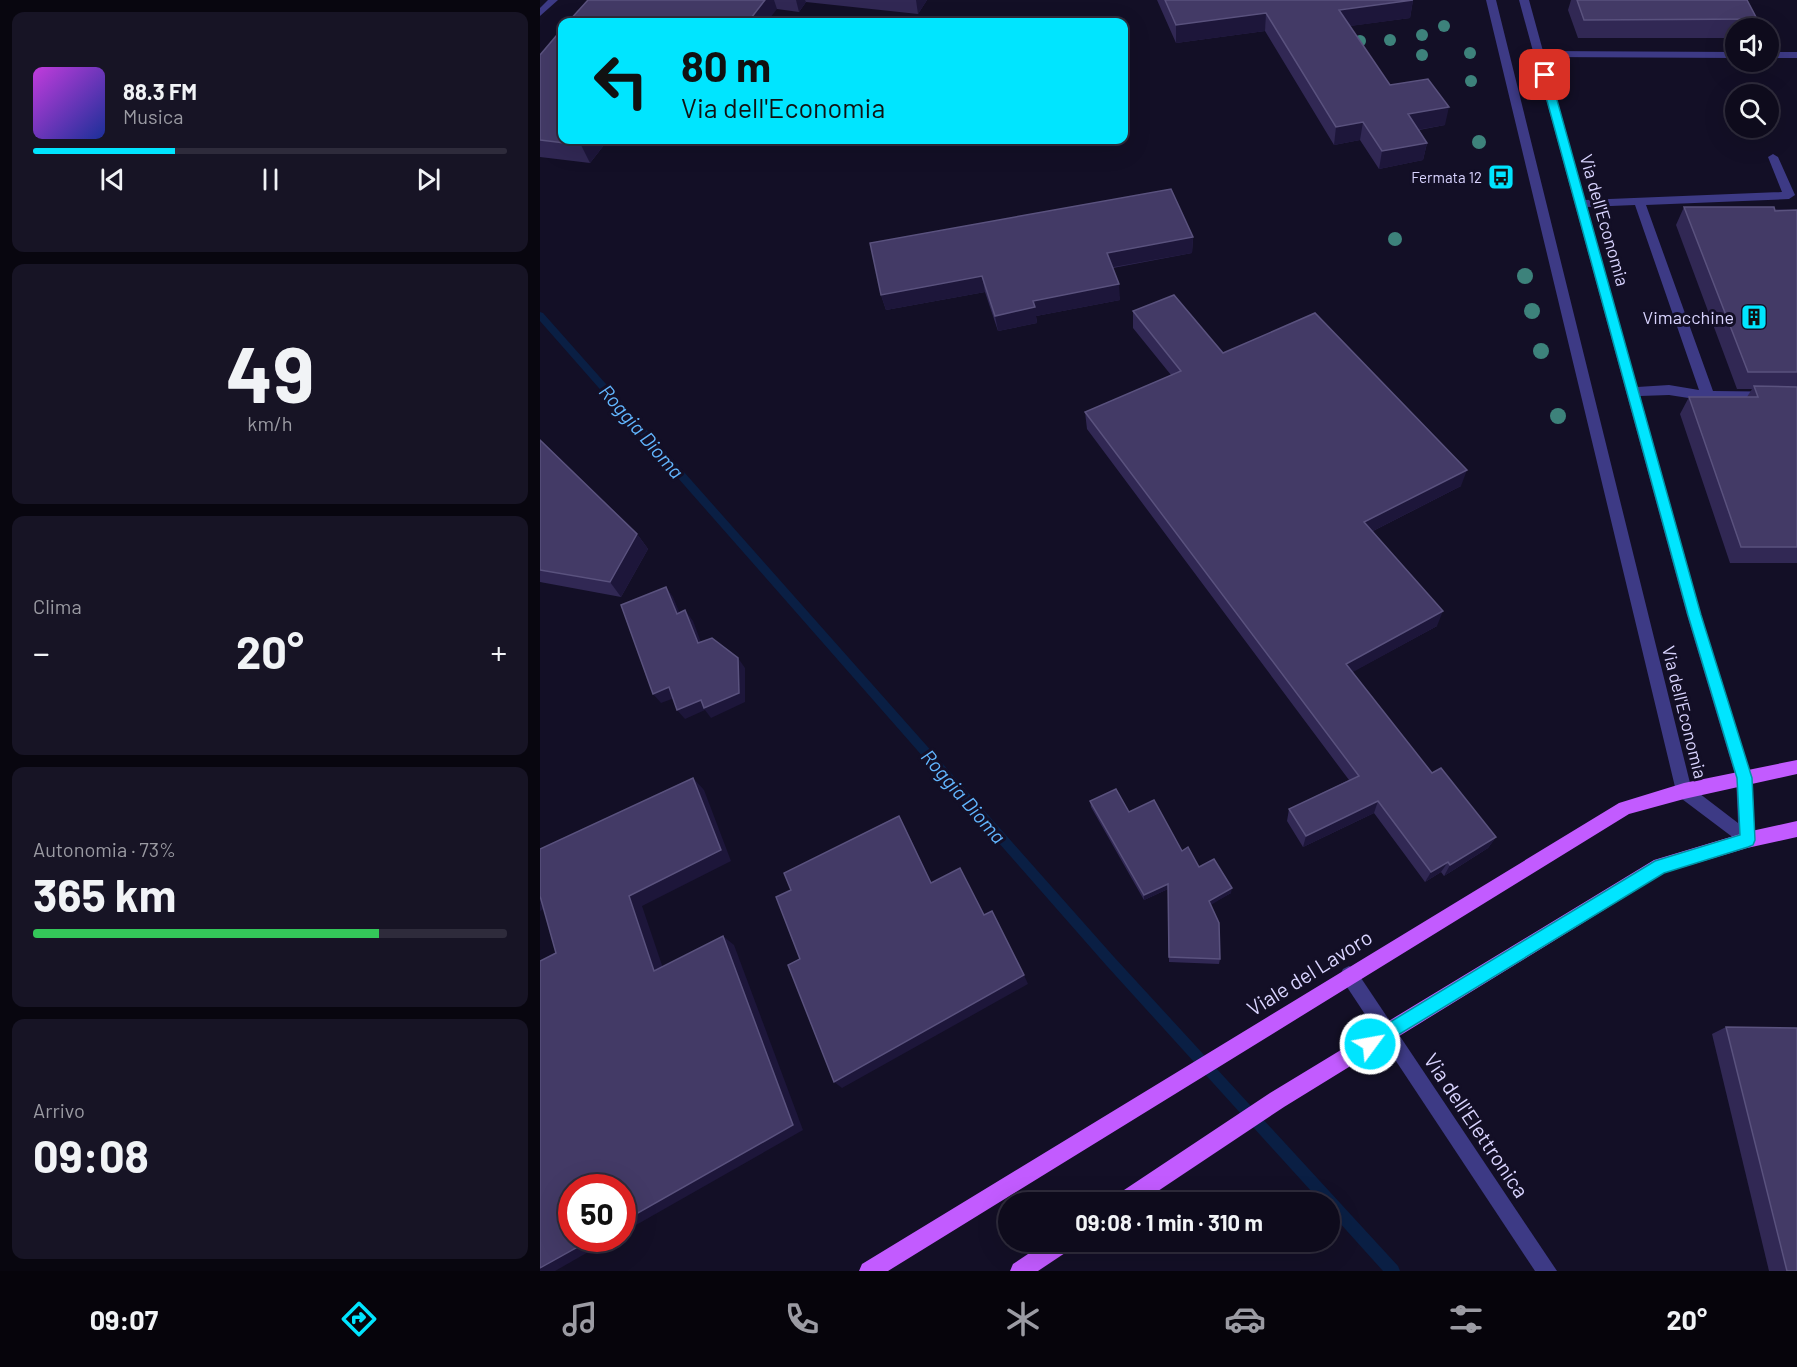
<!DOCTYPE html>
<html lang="it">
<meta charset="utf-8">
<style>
:root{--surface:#0e0b1c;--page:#171425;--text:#f1f3f6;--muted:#9b9ba3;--line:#2e2b3b;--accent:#00e5ff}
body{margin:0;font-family:Barlow,sans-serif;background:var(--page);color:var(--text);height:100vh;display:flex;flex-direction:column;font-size:22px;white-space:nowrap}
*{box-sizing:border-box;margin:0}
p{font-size:20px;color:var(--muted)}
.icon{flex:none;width:33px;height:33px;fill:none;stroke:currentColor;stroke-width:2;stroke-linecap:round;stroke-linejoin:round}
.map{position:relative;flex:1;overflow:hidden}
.drawer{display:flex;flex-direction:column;gap:12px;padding:12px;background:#08060f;width:540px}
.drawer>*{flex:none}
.hud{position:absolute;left:18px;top:18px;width:570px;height:126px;border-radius:12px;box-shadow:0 6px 24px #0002,0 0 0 2px var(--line);background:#00e5ff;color:#111;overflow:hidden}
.tools{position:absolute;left:1185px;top:18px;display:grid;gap:12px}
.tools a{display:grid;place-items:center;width:54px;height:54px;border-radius:50%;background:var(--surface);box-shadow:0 6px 24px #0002,0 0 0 2px var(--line);font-size:30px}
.speed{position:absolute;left:18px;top:1174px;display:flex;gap:12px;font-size:30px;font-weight:700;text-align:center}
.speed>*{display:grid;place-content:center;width:78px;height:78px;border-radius:50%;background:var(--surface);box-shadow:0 6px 24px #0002,0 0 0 2px var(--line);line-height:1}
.speed .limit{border:9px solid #d22;background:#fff;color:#111}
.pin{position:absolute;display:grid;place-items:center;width:51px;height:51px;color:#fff;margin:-26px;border-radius:12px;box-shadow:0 3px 9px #0006}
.me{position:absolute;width:66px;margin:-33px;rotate:58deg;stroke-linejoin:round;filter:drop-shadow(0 0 4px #0008)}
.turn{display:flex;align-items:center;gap:21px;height:126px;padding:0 24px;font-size:27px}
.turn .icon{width:78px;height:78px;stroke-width:2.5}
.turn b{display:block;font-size:42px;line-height:51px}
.big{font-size:45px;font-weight:700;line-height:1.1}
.drawer .widget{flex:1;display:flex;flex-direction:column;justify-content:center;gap:9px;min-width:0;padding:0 21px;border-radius:12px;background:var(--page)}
.drawer .dial{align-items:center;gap:0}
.dial b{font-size:78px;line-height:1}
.song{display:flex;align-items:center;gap:18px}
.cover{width:72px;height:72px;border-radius:9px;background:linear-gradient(135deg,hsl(290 70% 55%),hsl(230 70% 35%))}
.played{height:6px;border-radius:3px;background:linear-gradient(90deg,var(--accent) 30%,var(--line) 30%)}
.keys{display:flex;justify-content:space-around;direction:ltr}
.heat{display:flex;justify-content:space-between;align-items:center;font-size:33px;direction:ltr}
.charge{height:9px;border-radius:4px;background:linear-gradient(90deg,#34c759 73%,var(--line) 0)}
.trip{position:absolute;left:458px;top:1192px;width:342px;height:60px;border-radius:30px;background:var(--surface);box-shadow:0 6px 24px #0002,0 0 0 2px var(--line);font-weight:700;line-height:60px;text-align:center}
.menu{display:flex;height:96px;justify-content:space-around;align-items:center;background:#06040b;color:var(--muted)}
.menu .icon{width:42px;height:42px}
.menu .current{color:var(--accent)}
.menu b{font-size:27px;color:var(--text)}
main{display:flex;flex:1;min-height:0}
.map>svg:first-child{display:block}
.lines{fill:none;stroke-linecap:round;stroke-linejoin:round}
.stream{fill:#0a1f44;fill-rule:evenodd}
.minor{fill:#3d3a85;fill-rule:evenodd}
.major{fill:#c25bff;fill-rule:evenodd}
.tree{fill:#3d827b}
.wall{fill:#312854}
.shaded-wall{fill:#1d163a}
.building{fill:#433a66;stroke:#5a527e;stroke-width:1.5}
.route{fill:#00e5ff;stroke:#0095a6;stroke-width:1.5}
.labels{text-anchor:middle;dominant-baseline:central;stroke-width:6;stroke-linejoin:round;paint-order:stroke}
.far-poi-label{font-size:15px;fill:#d9d4ff;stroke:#130f26;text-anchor:end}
.street-label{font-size:18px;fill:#d9d4ff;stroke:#130f26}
.poi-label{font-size:18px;fill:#d9d4ff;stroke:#130f26;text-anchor:end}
.water-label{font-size:20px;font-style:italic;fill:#62b6ff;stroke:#130f26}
.near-street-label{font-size:21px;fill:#d9d4ff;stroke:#130f26}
</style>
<main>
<section class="drawer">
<div class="widget">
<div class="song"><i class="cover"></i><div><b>88.3 FM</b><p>Musica</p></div></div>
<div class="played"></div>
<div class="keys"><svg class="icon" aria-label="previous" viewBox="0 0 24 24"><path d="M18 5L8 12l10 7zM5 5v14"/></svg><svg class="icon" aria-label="pause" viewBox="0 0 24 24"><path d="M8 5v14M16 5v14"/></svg><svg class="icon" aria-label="next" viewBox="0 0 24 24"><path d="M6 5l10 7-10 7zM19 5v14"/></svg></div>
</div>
<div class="widget dial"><b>49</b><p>km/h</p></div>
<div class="widget"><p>Clima</p>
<div class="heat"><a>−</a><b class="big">20°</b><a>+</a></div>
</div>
<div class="widget"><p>Autonomia · 73%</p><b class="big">365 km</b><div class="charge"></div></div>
<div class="widget"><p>Arrivo</p><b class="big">09:08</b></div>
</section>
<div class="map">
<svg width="1257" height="1271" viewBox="0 0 1257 1271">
<rect width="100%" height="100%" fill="#130f26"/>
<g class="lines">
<polygon class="stream" points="0,312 3,313 574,957 858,1266 860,1271 843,1271 789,1211 789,1203 782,1203 566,965 0,321"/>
<g class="minor">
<polygon points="8,0 18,0 0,16 0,8"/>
<path d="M946 0H956L1151 787 1198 823 1196 778 1147 615 979 0H989L1003 51 1196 52V58L1005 57 1045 200 1242 192 1228 157 1233 154 1238 157 1255 195 1249 199 1106 205 1173 391 1257 392V402L1168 401 1129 395 1100 396 1161 615 1212 778 1215 840 1213 846 1207 848 1138 796 1136 791ZM1095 205 1159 390 1129 385 1097 387 1047 207Z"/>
<rect x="1228" y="52" width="29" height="6"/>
<polygon points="809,966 815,969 1017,1271 995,1271 803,981 800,975 803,969"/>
</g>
<g class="major">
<polygon points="1257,760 1257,774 1144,799 1089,814 348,1271 319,1271 322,1264 1079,803 1144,783"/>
<polygon points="1257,821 1257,837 1207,848 1124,873 744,1107 600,1203 572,1203 575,1196 730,1093 1114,860 1207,832"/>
<polygon points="506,1242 534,1242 531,1249 498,1271 470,1271 473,1264"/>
</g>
</g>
<g class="tree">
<circle cx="904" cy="26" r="6"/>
<circle cx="882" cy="35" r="6"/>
<circle cx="850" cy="40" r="6"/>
<circle cx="820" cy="41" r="6"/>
<circle cx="930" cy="53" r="6"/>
<circle cx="882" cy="55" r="6"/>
<circle cx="931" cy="81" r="6"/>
<circle cx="939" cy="142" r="7"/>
<circle cx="855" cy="239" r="7"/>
<circle cx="985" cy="276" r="8"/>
<circle cx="992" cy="311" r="8"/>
<circle cx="1001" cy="351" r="8"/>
<circle cx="1018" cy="416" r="8"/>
</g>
<g class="wall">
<polygon points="48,0 387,0 378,14 266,2 259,12 237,9"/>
<polygon points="617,0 873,0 870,18 809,26 850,85 905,125 879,130 887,143 883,160 839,169 820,140 794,145 725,31 636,43"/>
<polygon points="1031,0 1037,0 1217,19 1213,28 1196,28 1196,38 1038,38 1028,10"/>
<polygon points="0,55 68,140 50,163 0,157"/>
<polygon points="1144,207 1257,210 1257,563 1190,563 1140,414 1149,397 1207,397 1212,389 1197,389 1136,225"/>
<polygon points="653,237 652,253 573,268 580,300 496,316 497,323 458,331 445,292 346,310 341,295"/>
<polygon points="593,311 683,353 921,486 833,531 897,626 812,672 892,773 956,837 948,848 904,876 901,872 885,882 834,813 763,847 747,821 749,809 809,780 547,429 545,412 631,375 593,328"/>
<polygon points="0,440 97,534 108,549 81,597 0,582"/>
<polygon points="550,801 589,812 642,851 659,867 691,893 671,904 680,959 679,964 629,962 628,889 604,900 551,807"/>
<polygon points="1186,1027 1257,1271 1229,1271 1172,1034"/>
</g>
<g class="shaded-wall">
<polygon points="225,0 234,0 237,9 227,22 208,22"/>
<polygon points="256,0 265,0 266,2 259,12"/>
<polygon points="376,0 387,0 378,14"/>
<polygon points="873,0 870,18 796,28 799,10"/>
<polygon points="726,13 725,31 636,43 636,25"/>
<polygon points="909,107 905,125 865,132 868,114"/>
<polygon points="823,122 820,140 794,145 796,127"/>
<polygon points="45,140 68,140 50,163 41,145"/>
<polygon points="887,143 883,160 839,169 842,151"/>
<polygon points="653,237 652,253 568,268 567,253"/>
<polygon points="442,276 445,292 346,310 341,295"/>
<polygon points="579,284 580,300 496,316 497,323 458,331 455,316 493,301"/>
<polygon points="927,470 921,486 821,537 824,522"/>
<polygon points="97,534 108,549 81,597 70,582"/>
<polygon points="126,587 133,597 144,624 137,614"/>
<polygon points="145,610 153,621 165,653 158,643"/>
<polygon points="903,611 897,626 802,678 806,664"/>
<polygon points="198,658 205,668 205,702 171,718 165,710 145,719 137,710"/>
<polygon points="129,687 137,697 121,703 113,694"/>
<polygon points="153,778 164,790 191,861 102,906 127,980 114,971 89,896"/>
<polygon points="838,801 834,813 763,847 766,836"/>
<polygon points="359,816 365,827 396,893 391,883"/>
<polygon points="956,837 948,848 904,876 910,865"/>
<polygon points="908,862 901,872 885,882 891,872"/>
<polygon points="628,884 628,889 604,900 604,895"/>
<polygon points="692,888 691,893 669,906 669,901"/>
<polygon points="0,895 14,904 0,911"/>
<polygon points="183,936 194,945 263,1130 82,1233 82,1222"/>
<polygon points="484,975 488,984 302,1088 294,1082"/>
<polygon points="52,1239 71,1239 15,1271 0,1271 0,1268"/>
</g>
<g class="building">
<polygon points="48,0 225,0 208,22 28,22"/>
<polygon points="625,0 873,0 799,10 850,85 888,79 909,107 868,114 887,143 842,151 823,122 796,127 726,13 636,25"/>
<polygon points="1037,0 1207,0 1217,19 1044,20"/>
<polygon points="22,29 22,140 45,140 41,145 0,140 0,55"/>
<polygon points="631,189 653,237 567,253 579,284 493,301 495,307 455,316 442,276 341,295 330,243"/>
<polygon points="1144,207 1234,207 1235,211 1257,210 1257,372 1208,372"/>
<polygon points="634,295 683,353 775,313 927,470 824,522 903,611 806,664 892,773 901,768 956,837 910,865 908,862 891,872 838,801 766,836 749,809 819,776 545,412 641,371 593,311"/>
<polygon points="1214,386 1257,387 1257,547 1201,547 1149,397 1218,397"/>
<polygon points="0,440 97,534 70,582 0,570"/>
<polygon points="126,587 137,614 145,610 158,643 172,638 198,658 199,693 164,708 161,700 137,710 129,687 113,694 81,605"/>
<polygon points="153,778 181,850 89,896 114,971 183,936 253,1125 82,1222 82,1188 32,1188 32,1239 52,1239 0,1268 0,961 16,953 0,896 0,849"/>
<polygon points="576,789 589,812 614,800 642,851 648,847 659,867 674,859 692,888 669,901 679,923 680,959 629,957 628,884 604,895 550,801"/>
<polygon points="359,816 391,883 420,868 444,915 452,911 484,975 294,1082 248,965 260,959 236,897 251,890 244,873"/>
<polygon points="1186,1027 1257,1028 1257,1271 1247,1271"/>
</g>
<polygon class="route" points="1002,73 1010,75 1161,615 1212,778 1215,840 1213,845 1208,847 1124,873 830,1052 824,1050 821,1044 824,1038 1115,861 1200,835 1197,778 1148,615 1000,75"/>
<defs>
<symbol id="bus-square" viewBox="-11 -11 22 22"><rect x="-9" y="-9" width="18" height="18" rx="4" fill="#00e5ff" stroke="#130f26"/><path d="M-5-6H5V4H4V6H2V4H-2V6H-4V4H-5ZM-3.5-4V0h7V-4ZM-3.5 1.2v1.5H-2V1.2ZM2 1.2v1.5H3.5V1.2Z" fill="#111"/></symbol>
<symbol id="building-square" viewBox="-11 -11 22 22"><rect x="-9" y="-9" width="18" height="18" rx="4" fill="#00e5ff" stroke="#130f26"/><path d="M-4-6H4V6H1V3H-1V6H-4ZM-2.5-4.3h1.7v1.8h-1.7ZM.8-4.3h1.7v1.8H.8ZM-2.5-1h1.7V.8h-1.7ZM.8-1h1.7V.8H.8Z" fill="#111"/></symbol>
</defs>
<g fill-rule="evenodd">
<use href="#bus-square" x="946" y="162" width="30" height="30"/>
<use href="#building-square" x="1199" y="302" width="30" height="30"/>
</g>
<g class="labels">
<g class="far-poi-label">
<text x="942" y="177">Fermata 12</text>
</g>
<g class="street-label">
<text transform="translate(1065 220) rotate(74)">Via dell'Economia</text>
<text transform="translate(1145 712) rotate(76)">Via dell'Economia</text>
</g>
<g class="poi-label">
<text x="1194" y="317">Vimacchine</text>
</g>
<g class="water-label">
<text transform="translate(102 431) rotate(49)">Roggia Dioma</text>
<text transform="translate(424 796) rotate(49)">Roggia Dioma</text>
</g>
<g class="near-street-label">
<text transform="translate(769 972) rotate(-32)">Viale del Lavoro</text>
<text transform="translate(937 1125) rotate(56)">Via dell'Elettronica</text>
</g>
</g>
</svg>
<div class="tools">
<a><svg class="icon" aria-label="sound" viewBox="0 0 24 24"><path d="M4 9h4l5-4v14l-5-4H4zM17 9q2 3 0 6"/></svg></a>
<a><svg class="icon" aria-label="search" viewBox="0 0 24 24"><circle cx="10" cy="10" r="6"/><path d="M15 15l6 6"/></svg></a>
</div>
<div class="speed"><div class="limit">50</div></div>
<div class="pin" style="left:1005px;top:75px;background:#d93025"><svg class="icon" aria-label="arrive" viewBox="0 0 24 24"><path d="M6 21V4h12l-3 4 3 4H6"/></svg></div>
<svg class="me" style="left:830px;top:1044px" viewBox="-20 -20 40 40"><circle r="17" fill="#00e5ff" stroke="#fff" stroke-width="3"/><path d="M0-11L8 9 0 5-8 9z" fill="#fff"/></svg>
<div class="trip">09:08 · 1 min · 310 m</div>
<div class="hud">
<div class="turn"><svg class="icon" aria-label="left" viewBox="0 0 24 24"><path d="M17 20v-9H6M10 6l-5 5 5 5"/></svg><div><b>80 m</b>Via dell'Economia</div></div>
</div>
</div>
</main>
<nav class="menu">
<b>09:07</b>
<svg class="icon current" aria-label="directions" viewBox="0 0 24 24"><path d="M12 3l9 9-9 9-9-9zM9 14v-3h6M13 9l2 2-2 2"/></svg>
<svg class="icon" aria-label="music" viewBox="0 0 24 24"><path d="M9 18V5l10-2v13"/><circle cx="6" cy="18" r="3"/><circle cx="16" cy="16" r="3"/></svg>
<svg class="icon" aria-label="phone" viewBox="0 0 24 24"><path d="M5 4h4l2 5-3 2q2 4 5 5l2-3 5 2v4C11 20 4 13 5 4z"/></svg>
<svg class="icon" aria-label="climate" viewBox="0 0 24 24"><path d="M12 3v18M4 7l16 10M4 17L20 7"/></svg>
<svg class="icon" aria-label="car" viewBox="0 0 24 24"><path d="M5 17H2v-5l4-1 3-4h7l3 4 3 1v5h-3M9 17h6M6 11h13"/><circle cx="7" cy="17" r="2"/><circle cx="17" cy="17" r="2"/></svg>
<svg class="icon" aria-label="filters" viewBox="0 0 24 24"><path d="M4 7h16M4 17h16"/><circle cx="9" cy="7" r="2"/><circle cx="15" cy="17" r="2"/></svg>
<b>20°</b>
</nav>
